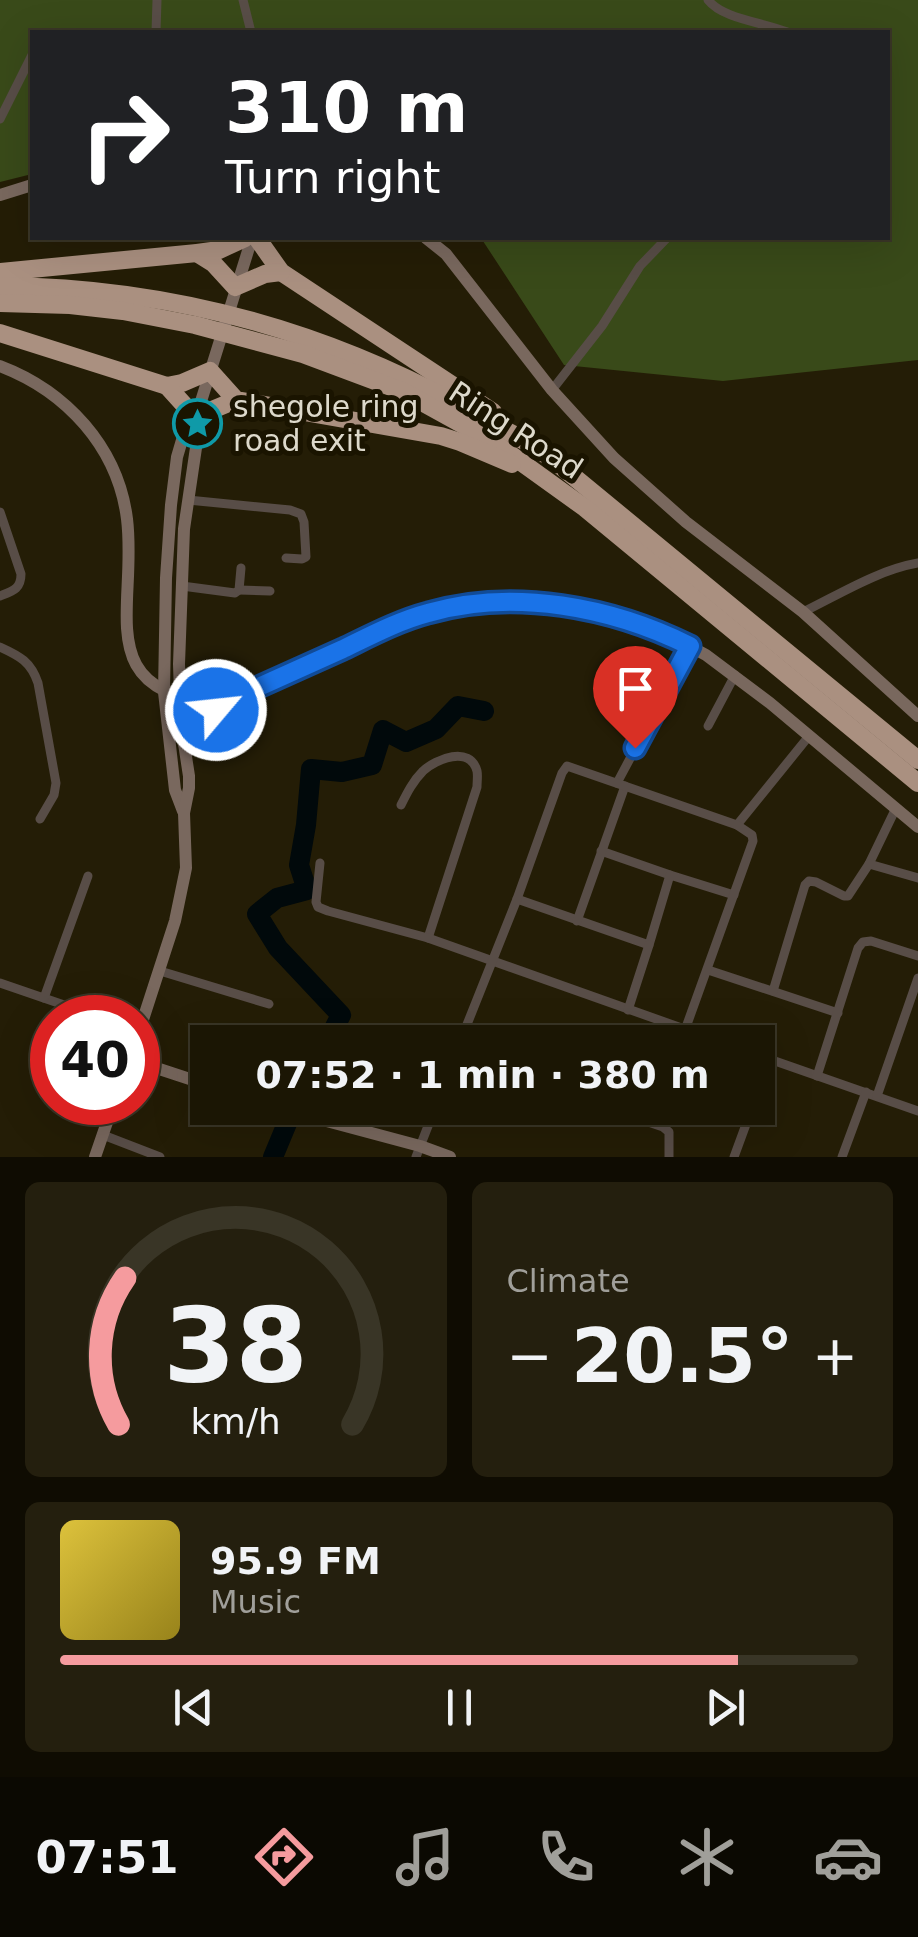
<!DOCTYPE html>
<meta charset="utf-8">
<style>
:root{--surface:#1b1604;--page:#241f0e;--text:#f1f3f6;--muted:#a09f9a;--line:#393526;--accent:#f59b9e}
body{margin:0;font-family:"DejaVu Sans",sans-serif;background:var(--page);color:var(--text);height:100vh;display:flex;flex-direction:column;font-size:38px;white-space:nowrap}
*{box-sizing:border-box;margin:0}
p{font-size:32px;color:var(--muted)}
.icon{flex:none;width:55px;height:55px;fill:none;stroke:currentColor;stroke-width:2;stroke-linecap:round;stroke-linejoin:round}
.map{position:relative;height:1157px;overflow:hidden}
.panel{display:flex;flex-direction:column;gap:25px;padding:25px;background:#0f0c02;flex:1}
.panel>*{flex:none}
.hud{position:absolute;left:30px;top:30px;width:860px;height:210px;border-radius:0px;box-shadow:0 10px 40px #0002,0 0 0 2px var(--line);background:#202124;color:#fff;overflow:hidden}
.speed{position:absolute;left:30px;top:995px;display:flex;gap:20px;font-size:50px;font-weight:700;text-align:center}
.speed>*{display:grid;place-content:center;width:130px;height:130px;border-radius:50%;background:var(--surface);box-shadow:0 10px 40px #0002,0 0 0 2px var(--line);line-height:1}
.speed .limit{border:15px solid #d22;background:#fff;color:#111}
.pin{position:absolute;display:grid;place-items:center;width:85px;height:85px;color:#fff;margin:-102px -42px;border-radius:50% 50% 50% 0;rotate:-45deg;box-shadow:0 0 10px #0007}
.pin .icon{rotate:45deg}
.me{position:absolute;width:110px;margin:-55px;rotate:62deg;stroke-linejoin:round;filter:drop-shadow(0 0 8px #0008)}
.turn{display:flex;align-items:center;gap:35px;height:210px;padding:0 30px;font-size:45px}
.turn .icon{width:130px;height:130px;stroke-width:2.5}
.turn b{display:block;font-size:70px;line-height:85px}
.big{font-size:75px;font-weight:700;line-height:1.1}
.panel .card{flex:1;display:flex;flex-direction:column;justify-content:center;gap:15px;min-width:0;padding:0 35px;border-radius:15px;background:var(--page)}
.panel .dial{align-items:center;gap:0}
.dial svg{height:260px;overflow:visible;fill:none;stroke:var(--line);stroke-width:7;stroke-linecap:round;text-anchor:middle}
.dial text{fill:var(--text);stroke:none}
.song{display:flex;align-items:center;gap:30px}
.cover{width:120px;height:120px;border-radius:15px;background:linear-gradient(135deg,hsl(50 70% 55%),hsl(50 70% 35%))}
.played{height:10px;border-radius:5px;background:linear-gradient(90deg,var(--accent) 85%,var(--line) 85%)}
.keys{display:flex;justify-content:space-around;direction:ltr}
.heat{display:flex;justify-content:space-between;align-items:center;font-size:55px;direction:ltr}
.panel .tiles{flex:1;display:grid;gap:25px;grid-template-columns:1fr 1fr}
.card:last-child{grid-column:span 2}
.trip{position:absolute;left:190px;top:1025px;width:585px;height:100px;border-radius:0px;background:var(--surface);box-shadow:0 10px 40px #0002,0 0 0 2px var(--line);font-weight:700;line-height:100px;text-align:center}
.menu{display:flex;height:160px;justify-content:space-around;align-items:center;background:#0b0902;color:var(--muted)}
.menu .icon{width:70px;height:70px}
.menu .on{color:var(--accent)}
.menu b{font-size:45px;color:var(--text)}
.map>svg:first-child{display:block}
.green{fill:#394a19}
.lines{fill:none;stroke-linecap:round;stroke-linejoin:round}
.river{stroke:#01090b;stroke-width:20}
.street{stroke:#584d47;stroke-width:9}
.secondary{stroke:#79685e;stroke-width:12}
.highway{stroke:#aa9080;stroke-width:18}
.route-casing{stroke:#114b97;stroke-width:25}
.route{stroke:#1a73e8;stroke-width:18}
.labels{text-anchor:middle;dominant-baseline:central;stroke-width:10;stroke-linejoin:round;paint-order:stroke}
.poi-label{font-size:30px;fill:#ddd9cb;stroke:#1a1400;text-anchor:start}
.street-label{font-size:30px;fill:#ddd9cb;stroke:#1a1400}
</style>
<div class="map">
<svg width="918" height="1157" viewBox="0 0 918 1157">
<rect width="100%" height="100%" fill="#241d06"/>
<polygon class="green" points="0,0 918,0 918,360 723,381 564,365 481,238 888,238 888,32 32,32 32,174 0,182"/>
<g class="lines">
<g class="river">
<polyline points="327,1042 341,1015 278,948 257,914 277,898 307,890 299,865 306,825 311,769 342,772 372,765 383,730 406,742 436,729 458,706 484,711"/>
<polyline points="273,1157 288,1121 297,1108"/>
</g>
<g class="street">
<polyline points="243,0 251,32"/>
<path d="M708 0C723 19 762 22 787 32"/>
<polyline points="156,32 157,0"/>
<polyline points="0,119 32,55"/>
<polyline points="552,390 602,326 640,266 667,238"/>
<polyline points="188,500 290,510 301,514 304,522 306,557 302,559 286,558"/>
<path d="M0 512 21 574C21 589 13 591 0 596"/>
<polyline points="182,586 235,593 239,590 241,568"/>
<polyline points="239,590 270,591"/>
<path d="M803 612C840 594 878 570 918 563"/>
<path d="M0 647C20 656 31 662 38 683L56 783 54 795 40 819"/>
<polyline points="708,726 735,675"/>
<polyline points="617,783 690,646"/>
<path d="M401 805C407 793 413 781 423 771 436 759 470 745 477 771 478 776 477 781 477 787L428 938"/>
<polyline points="737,825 809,736"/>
<polyline points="601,851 670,875"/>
<polyline points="320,863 316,902 318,907 328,911 428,938 721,1042"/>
<polyline points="869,864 896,808"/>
<polyline points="517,899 649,945 670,875 734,895"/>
<polyline points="577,921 625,786"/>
<polyline points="708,970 838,1013"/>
<polyline points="160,971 269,1004"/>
<polyline points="0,983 102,1018"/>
<polyline points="773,991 805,885 809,881 816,882 844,896 848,896 869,864 918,878"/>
<polyline points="44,998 88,876"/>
<polyline points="628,1010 649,945"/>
<polyline points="460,1042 517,899 562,773 567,766 737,825 752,835 753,841 685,1030"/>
<polyline points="758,1055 918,1111"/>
<polyline points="817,1076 858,948 863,942 871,941 918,956"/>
<polyline points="758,1093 770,1059"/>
<polyline points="877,1096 918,978"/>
<polyline points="607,1108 663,1127 669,1132 669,1157"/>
<polyline points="103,1135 160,1157"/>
<polyline points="416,1157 435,1108"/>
<polyline points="734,1157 752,1108"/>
<polyline points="842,1157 866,1092"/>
</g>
<g class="secondary">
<polyline points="0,195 32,185"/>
<polyline points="426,238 446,254 552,390 614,458 686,522 803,612 918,716"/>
<path d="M0 366C66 391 118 447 127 519 138 608 88 695 223 703L393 625 427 613 483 603 516 602 589 610 665 633 706 655 770 703 918 827"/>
<polyline points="184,744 223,703"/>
<polyline points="183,811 175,790 164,692 166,578 171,505 177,457 182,440 193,427 252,238"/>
<polyline points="138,1035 175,921 186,868 184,813 189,788 189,776 181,724 179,664 184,529 197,441 193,427"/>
<polyline points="138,1062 208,1085"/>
<polyline points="278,1108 420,1146 450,1157"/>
<polyline points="95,1157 114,1102"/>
</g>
<g class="highway">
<polyline points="257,238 281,272 493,412"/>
<polyline points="197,253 213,263 235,287 265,274 281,272"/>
<polyline points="0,272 197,253 219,250 245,238"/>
<path d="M0 286C164 287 315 327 459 405 493 423 526 440 557 463L918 760"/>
<polyline points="0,303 70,305 123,311 195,325 303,354 402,391 489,439 585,508 918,783"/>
<polyline points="0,333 167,386 182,383 210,371 236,400 441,436 460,442 512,464"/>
<polyline points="167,386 195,417 236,400"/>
</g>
</g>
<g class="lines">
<defs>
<path id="route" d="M216 710 223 703C263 685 303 667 343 649 370 636 398 621 428 613 513 588 612 607 690 646L635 748"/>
</defs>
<use href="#route" class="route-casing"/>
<use href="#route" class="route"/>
</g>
<defs>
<symbol id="sight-ring" viewBox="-11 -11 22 22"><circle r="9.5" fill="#1a1400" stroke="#0f9aa8" stroke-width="1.5"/><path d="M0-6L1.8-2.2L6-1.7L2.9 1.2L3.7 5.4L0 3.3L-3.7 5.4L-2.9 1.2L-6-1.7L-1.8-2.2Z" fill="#0f9aa8"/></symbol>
</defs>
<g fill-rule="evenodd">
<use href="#sight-ring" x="170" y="396" width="55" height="55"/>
</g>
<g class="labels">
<g class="poi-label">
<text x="233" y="406">shegole ring<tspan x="233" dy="34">road exit</tspan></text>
</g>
<g class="street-label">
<text transform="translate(516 430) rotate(33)">Ring Road</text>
</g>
</g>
</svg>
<div class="speed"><div class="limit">40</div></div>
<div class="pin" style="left:635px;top:748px;background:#d93025"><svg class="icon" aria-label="arrive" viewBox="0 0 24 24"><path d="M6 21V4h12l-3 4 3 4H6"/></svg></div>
<svg class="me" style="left:216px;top:710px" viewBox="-20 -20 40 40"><circle r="17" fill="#1a73e8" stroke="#fff" stroke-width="3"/><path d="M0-11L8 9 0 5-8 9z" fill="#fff"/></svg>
<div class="trip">07:52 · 1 min · 380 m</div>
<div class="hud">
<div class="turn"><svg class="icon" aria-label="right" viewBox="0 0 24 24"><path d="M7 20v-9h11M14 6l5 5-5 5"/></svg><div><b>310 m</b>Turn right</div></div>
</div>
</div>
<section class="panel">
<div class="tiles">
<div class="card dial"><svg viewBox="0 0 100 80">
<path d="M14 69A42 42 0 1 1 86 69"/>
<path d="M14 69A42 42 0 0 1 16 24" stroke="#f59b9e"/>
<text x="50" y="56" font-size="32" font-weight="700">38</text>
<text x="50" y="72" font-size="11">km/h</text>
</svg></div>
<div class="card"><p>Climate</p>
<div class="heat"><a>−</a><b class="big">20.5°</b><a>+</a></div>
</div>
<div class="card">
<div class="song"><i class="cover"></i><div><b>95.9 FM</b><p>Music</p></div></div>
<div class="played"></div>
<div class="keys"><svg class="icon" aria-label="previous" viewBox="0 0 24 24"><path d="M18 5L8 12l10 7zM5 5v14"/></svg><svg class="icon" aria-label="pause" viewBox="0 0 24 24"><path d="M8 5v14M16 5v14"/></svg><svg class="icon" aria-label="next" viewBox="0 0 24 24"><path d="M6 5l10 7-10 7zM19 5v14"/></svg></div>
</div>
</div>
</section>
<nav class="menu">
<b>07:51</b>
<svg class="icon on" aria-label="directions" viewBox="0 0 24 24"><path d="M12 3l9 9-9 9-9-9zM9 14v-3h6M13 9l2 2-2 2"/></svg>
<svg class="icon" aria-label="music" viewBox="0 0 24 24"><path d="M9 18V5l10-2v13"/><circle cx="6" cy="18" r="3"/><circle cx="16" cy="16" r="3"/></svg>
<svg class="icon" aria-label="phone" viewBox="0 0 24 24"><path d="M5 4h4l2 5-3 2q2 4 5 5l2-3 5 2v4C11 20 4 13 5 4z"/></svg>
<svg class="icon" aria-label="climate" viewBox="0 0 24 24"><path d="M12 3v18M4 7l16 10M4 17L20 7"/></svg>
<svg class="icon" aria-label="car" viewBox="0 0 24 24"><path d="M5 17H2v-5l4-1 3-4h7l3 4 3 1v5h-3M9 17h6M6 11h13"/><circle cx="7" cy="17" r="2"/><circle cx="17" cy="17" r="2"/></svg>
</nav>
